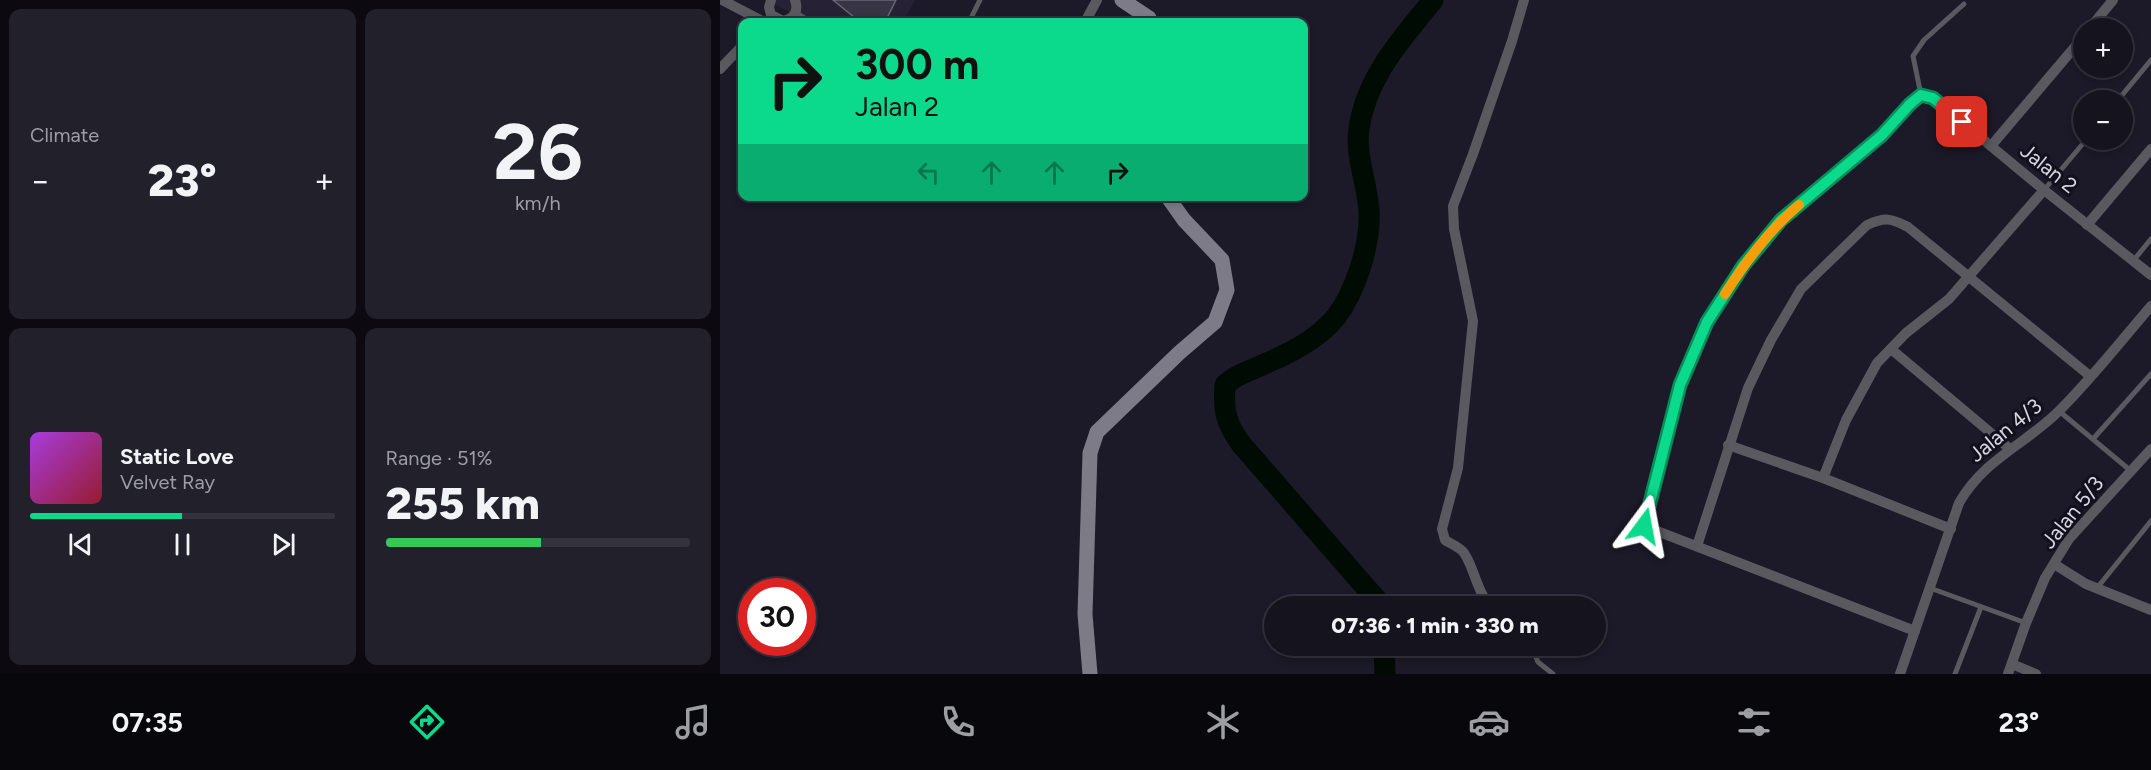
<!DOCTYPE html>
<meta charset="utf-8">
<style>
:root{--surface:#15131e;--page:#22202b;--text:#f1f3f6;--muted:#9d9ea4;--line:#34323c;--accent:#0bd98b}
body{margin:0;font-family:Figtree,sans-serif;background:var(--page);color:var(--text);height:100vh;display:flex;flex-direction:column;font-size:22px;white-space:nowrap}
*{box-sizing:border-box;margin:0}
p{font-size:20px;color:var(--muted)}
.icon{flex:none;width:33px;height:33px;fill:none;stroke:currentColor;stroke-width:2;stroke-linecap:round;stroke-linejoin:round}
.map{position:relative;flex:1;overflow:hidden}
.drawer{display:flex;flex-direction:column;gap:9px;padding:9px;background:#0c0a10;width:720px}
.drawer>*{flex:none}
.guide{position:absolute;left:18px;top:18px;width:570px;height:183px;border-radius:12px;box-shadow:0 3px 9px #0003,0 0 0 2px var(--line);background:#0bd98b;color:#111;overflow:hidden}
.tools{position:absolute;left:1353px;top:18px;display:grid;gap:12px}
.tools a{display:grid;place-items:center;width:60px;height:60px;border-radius:50%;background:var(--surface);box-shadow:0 3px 9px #0003,0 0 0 2px var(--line);font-size:30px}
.speed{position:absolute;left:18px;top:578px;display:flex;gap:12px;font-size:30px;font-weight:700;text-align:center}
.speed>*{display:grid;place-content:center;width:78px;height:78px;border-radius:50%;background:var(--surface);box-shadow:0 3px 9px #0003,0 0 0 2px var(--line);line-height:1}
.speed .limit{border:9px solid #d22;background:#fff;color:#111}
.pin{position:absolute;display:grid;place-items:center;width:51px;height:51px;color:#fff;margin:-26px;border-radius:12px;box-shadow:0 3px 9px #0006}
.me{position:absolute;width:66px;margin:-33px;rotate:13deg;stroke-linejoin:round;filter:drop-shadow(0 0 4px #0008)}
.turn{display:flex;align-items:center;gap:21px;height:126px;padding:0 18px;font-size:27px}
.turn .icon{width:78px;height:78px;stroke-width:2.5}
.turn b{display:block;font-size:42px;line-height:51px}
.lanes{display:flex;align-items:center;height:57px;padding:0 18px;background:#0003;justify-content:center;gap:30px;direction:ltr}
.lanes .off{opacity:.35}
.big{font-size:45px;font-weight:800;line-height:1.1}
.drawer .card{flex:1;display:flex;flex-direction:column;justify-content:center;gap:9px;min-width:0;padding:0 21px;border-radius:12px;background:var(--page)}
.drawer .dial{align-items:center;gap:0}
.dial b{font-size:78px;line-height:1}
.song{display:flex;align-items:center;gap:18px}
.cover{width:72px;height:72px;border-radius:9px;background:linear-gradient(135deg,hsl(280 70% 55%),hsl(350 70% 35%))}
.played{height:6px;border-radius:3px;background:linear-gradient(90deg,var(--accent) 50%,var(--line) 50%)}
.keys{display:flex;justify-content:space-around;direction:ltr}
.heat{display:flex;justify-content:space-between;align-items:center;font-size:33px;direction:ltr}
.charge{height:9px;border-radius:4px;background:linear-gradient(90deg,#34c759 51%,var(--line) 0)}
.drawer .tiles{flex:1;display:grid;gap:9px;grid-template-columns:repeat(2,1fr)}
.trip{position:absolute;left:544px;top:596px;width:342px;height:60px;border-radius:30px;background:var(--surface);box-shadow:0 3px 9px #0003,0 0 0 2px var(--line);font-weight:800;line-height:60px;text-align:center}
.dock{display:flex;height:96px;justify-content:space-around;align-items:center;background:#08080c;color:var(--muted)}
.dock .icon{width:42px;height:42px}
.dock .active{color:var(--accent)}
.dock b{font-size:27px;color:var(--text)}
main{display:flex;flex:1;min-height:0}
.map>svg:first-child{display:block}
.built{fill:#262134}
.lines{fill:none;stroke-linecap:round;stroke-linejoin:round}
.river{stroke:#000b03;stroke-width:21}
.building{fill:#373444;stroke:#686577;stroke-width:1.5}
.lane{stroke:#5a5960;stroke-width:5}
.street{stroke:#5a5960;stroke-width:10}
.secondary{stroke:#7e7b88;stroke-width:15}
.route-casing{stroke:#078d5a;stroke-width:15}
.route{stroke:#0bd98b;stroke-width:10}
.slow{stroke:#f59e0b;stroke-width:10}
.labels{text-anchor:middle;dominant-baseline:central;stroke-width:6;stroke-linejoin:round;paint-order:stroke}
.street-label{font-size:21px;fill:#d8d6e0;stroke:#13101e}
</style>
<main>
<section class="drawer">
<div class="tiles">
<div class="card"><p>Climate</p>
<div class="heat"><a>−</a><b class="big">23°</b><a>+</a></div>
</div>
<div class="card dial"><b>26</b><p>km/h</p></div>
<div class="card">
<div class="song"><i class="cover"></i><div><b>Static Love</b><p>Velvet Ray</p></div></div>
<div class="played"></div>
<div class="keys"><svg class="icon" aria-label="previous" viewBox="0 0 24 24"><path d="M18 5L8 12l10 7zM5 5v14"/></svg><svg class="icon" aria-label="pause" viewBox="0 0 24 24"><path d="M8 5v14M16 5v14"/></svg><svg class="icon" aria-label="next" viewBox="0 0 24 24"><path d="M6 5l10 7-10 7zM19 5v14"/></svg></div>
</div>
<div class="card"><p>Range · 51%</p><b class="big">255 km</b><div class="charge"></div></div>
</div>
</section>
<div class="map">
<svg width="1431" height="674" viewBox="0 0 1431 674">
<rect width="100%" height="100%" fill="#1c1928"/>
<polygon class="built" points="45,0 195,0 183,22 90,22"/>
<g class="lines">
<g class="river">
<path d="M662 606 521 444C506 423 503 411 505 385 517 374 525 373 540 366 568 354 596 341 616 317 636 291 651 243 649 210 647 183 635 155 639 129 646 77 682 39 713 0"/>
<polyline points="664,645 665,674"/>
</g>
</g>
<polygon class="building" points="113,0 176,0 165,22 140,22"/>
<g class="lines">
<g class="lane">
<polyline points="249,22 260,0"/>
<polyline points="1201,95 1193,56 1204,40 1244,4"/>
<polyline points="1398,100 1431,60"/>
<polyline points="1324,190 1366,140"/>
<polyline points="1413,261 1431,239"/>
<polyline points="1339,411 1411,471"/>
<polyline points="1373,439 1431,374"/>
<polyline points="1210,588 1306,623"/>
<polyline points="1377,588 1431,521"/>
<polyline points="811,645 818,662 833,674"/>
<polyline points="1235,674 1261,607"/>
</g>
<g class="street">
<polyline points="2,0 44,22"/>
<path d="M51 0 49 7 51 15 63 21C74 19 79 11 75 0"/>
<polyline points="75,15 86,22"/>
<polyline points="365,22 377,0"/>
<polyline points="1370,28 1393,0"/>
<polyline points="0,69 22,46"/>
<polyline points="1271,146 1364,36"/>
<polyline points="1367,225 1431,149"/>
<polyline points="1171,349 1290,449"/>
<polyline points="1008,445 1103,478 1231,529"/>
<polyline points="1103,478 1126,420 1157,363 1186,333 1229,299 1324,190"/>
<path d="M977 546 1028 388 1051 340 1081 289 1147 225C1165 217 1171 218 1188 227L1370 376"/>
<polyline points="1334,564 1366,584 1431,610"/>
<path d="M773 606C759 601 754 566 744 553 740 547 731 544 725 540L722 529 738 468 753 321 734 229 733 206 753 154 792 41 804 0"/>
<polyline points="1195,631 924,526 960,385 987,322 1023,266 1061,221 1162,134 1190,104 1201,95 1213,98 1324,190 1431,275"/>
<polyline points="1292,664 1316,674"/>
<path d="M1180 674 1239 503C1265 458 1305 445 1340 410 1372 378 1401 341 1431 306"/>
<polyline points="1288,674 1306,623 1325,578 1349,539 1431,449"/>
</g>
<g class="secondary">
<polyline points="402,0 429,18 431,22"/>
<polyline points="370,674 365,614 370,453 377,432 459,353 495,322 507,290 502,260 464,220 447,196"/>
</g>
</g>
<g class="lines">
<defs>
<polyline id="route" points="924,526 960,385 987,322 1023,266 1061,220 1162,135 1190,104 1201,95 1213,98 1242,122"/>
</defs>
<use href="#route" class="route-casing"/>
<use href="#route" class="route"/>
<path class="slow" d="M1005 294C1026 261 1049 230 1079 205"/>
</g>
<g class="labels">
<g class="street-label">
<text transform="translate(1329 168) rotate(39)">Jalan 2</text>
<text transform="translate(1285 430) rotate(-39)">Jalan 4/3</text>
<text transform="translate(1352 512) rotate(-51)">Jalan 5/3</text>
</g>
</g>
</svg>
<div class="tools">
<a>+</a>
<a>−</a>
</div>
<div class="speed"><div class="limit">30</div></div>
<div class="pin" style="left:1242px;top:122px;background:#d93025"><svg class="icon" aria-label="arrive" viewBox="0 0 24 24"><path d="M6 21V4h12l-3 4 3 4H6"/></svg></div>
<svg class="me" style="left:924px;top:526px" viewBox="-20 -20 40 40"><path d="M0-17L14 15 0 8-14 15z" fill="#0bd98b" stroke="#fff" stroke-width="4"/></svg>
<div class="trip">07:36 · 1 min · 330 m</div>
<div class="guide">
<div class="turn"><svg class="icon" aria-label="right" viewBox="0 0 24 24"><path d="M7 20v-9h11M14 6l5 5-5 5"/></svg><div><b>300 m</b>Jalan 2</div></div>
<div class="lanes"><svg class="icon off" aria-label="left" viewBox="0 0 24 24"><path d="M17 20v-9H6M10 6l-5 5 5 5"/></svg><svg class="icon off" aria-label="ahead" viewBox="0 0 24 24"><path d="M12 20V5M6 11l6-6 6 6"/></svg><svg class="icon off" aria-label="ahead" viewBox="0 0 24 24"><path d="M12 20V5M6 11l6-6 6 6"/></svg><svg class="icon" aria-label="right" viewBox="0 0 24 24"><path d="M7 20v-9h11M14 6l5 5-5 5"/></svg></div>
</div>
</div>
</main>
<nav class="dock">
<b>07:35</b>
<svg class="icon active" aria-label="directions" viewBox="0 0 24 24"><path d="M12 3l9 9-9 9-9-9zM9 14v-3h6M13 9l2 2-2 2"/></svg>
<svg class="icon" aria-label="music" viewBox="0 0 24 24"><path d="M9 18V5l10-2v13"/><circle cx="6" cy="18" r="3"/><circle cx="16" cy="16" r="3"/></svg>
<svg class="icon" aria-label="phone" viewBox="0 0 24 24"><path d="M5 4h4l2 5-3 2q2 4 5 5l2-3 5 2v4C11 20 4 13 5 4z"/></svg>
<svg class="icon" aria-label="climate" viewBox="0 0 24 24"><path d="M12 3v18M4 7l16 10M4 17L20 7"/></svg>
<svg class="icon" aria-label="car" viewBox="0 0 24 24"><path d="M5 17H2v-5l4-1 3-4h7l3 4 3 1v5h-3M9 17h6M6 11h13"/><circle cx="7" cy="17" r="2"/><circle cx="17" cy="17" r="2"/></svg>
<svg class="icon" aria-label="filters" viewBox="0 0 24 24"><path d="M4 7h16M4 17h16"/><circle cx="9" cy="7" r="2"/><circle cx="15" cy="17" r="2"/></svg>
<b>23°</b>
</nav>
